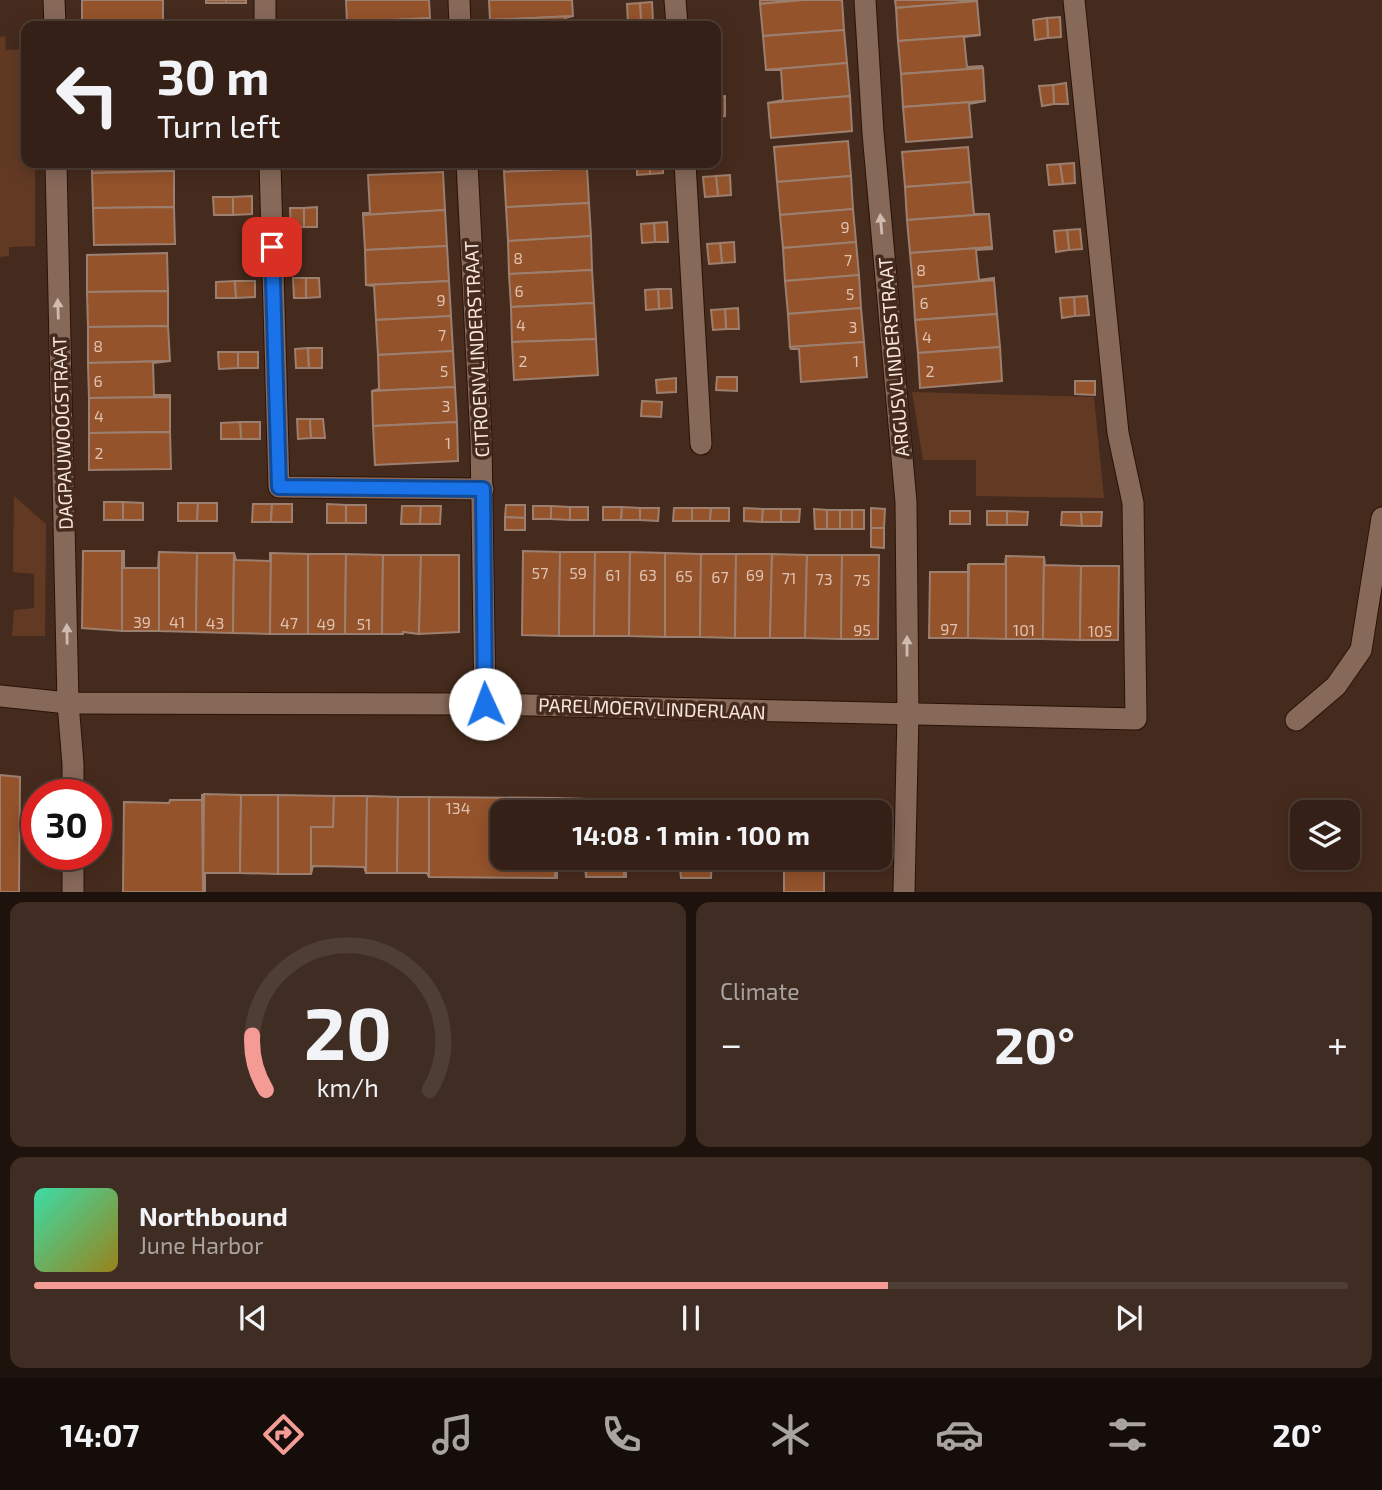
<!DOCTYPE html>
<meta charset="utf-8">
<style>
:root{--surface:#342016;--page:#3f2d23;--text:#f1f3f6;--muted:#a9a3a1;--line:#4e3e35;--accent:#f59b96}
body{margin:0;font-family:"Exo 2",sans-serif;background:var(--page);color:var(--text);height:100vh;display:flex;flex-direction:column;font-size:26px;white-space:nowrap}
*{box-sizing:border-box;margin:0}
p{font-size:23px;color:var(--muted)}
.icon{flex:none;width:38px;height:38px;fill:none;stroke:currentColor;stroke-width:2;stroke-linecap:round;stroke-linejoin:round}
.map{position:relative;height:892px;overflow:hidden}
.side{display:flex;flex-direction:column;gap:10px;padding:10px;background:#1d120c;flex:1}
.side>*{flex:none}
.hud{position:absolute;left:21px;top:21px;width:700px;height:147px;border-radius:14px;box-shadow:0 4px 18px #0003,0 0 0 2px var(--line);background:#342016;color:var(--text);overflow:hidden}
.tools{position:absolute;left:1290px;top:800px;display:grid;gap:14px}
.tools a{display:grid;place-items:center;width:70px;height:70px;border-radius:14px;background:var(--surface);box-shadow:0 4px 18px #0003,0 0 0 2px var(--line);font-size:35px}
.speed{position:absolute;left:21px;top:779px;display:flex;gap:14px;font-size:35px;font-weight:700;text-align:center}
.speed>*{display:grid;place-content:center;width:91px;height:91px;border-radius:50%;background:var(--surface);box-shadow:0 4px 18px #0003,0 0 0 2px var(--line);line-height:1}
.speed .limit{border:10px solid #d22;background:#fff;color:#111}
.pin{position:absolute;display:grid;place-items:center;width:60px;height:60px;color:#fff;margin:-30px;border-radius:14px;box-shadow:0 4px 10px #0006}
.me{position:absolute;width:77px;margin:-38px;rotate:358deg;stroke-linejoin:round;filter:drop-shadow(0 0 5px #0008)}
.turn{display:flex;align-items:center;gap:24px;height:147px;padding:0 21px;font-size:32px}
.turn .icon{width:91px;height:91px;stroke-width:2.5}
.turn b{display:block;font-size:49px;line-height:60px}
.big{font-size:52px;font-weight:700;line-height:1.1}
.side .tile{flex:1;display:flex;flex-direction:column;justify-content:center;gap:10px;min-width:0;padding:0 24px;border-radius:14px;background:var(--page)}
.side .dial{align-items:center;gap:0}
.dial svg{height:182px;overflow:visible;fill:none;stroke:var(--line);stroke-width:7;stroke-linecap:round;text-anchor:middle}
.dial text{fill:var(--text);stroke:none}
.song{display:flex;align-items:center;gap:21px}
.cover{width:84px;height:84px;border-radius:10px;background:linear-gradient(135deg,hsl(160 70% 55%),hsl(50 70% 35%))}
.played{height:7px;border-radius:4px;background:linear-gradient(90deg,var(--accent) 65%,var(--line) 65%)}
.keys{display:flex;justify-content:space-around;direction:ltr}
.heat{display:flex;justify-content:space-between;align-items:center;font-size:38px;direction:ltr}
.side .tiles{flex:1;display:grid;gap:10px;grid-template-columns:1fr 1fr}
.tile:last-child{grid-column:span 2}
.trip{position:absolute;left:490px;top:800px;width:402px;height:70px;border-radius:14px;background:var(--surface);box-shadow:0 4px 18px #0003,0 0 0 2px var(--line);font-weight:700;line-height:70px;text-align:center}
.menu{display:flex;height:112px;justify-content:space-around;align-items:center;background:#150d09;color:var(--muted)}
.menu .icon{width:49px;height:49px}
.menu .active{color:var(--accent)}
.menu b{font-size:32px;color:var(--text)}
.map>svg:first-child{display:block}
.green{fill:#623a24}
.building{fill:#94532b;stroke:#9d7f6f;stroke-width:2}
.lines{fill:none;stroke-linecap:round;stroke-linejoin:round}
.minor-casing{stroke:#2a1306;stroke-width:23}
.minor{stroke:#87695a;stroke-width:21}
.oneway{fill:#d0bbb0}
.route-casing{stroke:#114b97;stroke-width:18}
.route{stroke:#1a73e8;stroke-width:12}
.labels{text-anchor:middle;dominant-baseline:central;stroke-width:7;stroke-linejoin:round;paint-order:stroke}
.number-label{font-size:16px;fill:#dfc2b1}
.street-label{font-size:19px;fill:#f8e7de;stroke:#452b1d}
</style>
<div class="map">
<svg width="1382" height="892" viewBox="0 0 1382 892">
<rect width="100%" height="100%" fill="#452b1d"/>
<g class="green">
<polygon points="5,36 6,50 26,49 26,163 35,163 35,246 9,247 9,256 0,257 0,37"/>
<polygon points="912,392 1094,397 1104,498 976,496 976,460 923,460"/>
<polygon points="14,496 46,524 45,636 12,636 14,610 34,608 34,574 13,572"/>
</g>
<g class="building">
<rect x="82" y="0" width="81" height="26"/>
<rect x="206" y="0" width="20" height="3"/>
<rect x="226" y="0" width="20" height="3"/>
<polygon points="346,0 429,0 430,18 347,22"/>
<polygon points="489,0 572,0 573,16 490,20"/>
<polygon points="760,0 803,0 760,4"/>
<polygon points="803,0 842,0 844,30 763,36 760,4"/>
<polygon points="895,0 977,0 977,1 896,8"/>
<polygon points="977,1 980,35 898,41 896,8"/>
<polygon points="652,2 653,21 641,22 640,3"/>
<polygon points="640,3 641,22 628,23 627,4"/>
<polygon points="573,16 565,18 566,26 490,26 490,20"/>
<polygon points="1060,17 1061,37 1048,38 1047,18"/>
<polygon points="430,18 431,26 355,26 355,23 347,23"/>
<polygon points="1047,18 1048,38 1035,40 1033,20"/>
<polygon points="720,29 721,49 716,50 716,30"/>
<polygon points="844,30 847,63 766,70 763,36"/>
<polygon points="980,35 964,37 967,67 982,66 983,68 901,74 898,41"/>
<polygon points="847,63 850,96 768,103 783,100 781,70 766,70"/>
<polygon points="983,68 985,101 903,107 901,74"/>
<polygon points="1066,83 1068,104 1054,104 1053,85"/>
<polygon points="1053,85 1054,104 1042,106 1039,86"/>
<polygon points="725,96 725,116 716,117 716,97"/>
<polygon points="850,96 852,131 771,138 768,103"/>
<polygon points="985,101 969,104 972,137 906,142 903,107"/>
<polygon points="848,141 851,176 777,182 774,147"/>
<polygon points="968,147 971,182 905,187 902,152"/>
<polygon points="92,163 158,163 158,170 174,169 174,171 92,173"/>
<polygon points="362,163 431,163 362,166"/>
<polygon points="504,163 587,163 587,168 504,172"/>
<polygon points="637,163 650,163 650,174 637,175"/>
<polygon points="650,163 663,163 663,173 650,174"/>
<polygon points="1074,163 1075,183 1063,184 1060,164"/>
<polygon points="1060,164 1063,184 1049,185 1047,165"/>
<polygon points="587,168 589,203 506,207 504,172"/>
<polygon points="174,171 174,207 93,208 92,173"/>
<polygon points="443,172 445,210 363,215 363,213 370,213 368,175"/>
<polygon points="730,175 731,195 718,196 716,176"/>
<polygon points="716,176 718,196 705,197 703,177"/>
<polygon points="851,176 853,209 780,215 777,182"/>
<polygon points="971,182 974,214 989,214 907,220 905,187"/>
<polygon points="252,196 252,214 233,215 233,197"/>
<polygon points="213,197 233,197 233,215 214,215"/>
<polygon points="589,203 591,236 508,241 506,207"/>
<polygon points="174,207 175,244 94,245 93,208"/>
<polygon points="317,207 317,227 304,227 304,208"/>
<polygon points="290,208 304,208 304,227 291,227"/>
<polygon points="853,209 856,242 783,248 780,215"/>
<polygon points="445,210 447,246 365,250 363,215"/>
<polygon points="989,214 992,247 910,253 907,220"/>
<polygon points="667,222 668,242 655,242 654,223"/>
<polygon points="654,223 655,242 642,243 641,224"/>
<polygon points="1080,229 1082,249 1069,250 1067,230"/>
<polygon points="1067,230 1069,250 1056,252 1054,231"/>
<polygon points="591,236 592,270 509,274 508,241"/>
<polygon points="734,242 735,262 722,263 720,243"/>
<polygon points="856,242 859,275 785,281 783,248"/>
<polygon points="720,243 722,263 709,264 707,244"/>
<polygon points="447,246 449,281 366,285 365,250"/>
<polygon points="992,247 992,249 976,250 979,280 994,278 994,280 913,287 910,253"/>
<polygon points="167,253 168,291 87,292 87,255"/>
<polygon points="592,270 594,303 511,307 509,274"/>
<polygon points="859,275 861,308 788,314 785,281"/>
<polygon points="293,278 306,278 306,298 294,298"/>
<polygon points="306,278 319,278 320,297 306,298"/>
<polygon points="994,280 997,314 915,320 913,287"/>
<polygon points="235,281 236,298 216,298 216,282"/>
<polygon points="235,281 255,281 255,297 236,298"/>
<polygon points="449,281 451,316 376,320 374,286 366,285"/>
<polygon points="658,289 671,289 672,308 659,309"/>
<polygon points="658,289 659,309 646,310 645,290"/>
<polygon points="168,291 168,326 88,327 87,292"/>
<polygon points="1087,296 1089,315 1075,316 1074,297"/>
<polygon points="1074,297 1075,316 1062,318 1060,298"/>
<polygon points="594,303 596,339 512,342 511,307"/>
<polygon points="738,308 739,329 726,329 725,309"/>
<polygon points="861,308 864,342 790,347 788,314"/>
<polygon points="725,309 726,329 713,330 711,310"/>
<polygon points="997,314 1000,347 918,353 915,320"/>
<polygon points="451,316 453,351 378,355 376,320"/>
<polygon points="168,326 170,361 88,363 88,327"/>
<polygon points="596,339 598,375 514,380 512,342"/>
<polygon points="864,342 867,377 801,382 799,349 791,349 790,347"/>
<polygon points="1000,347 1002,381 920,388 918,353"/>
<polygon points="308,348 309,368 296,368 295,349"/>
<polygon points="308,348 322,348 322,368 309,368"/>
<polygon points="453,351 455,387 372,391 379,389 378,355"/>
<polygon points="218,352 238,352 238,368 219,369"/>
<rect x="238" y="352" width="20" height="16"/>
<polygon points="170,361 153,363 154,395 170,395 170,397 89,398 88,363"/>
<polygon points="717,377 737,377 737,391 716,390"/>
<polygon points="676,378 676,392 657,393 656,380"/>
<polygon points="1075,381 1095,381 1095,395 1075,394"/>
<polygon points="455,387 457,422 373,426 372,391"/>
<polygon points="170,397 170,432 89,433 89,398"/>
<polygon points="642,401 662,402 661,417 641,416"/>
<polygon points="297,419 310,419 311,438 298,439"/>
<polygon points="310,419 323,419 325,438 311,438"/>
<polygon points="240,422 260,422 260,439 241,439"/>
<polygon points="240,422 241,439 221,439 221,423"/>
<polygon points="457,422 458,461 375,465 373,426"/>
<polygon points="170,432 171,469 89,470 89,433"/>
<rect x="104" y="502" width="19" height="18"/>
<polygon points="123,502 143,503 143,520 123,520"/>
<polygon points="178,503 198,503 197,521 178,521"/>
<polygon points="198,503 217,503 217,521 197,521"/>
<polygon points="253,504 272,504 271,522 252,522"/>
<polygon points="272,504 292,504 292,522 271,522"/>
<polygon points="327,504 346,505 346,523 327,523"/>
<rect x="346" y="505" width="20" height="18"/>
<polygon points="506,505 525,505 525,518 505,517"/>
<polygon points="402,506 421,506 420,524 401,524"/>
<polygon points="421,506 441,506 440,524 420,524"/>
<rect x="533" y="506" width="18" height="13"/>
<polygon points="551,506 570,507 570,520 551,519"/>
<rect x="570" y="507" width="18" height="13"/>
<polygon points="603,507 622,507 621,520 603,520"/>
<polygon points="622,507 640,508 640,520 621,520"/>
<polygon points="640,508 659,508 658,521 640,520"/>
<polygon points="674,508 692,508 692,521 673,521"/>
<polygon points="692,508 711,508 710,521 692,521"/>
<polygon points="711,508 729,508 729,521 710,521"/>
<polygon points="744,508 763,509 762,522 744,521"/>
<polygon points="871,508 885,509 884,528 871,528"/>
<polygon points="763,509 781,509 781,522 762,522"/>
<polygon points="781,509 800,509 799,522 781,522"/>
<polygon points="814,509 827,510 827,529 815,529"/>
<rect x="827" y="510" width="13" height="19"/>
<rect x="840" y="510" width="12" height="19"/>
<rect x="852" y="510" width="12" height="19"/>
<rect x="950" y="511" width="20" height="13"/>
<rect x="987" y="511" width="20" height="14"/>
<polygon points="1007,511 1028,512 1027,525 1007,525"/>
<polygon points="1062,512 1081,512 1082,526 1061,525"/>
<polygon points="1081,512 1102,512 1101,526 1082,526"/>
<polygon points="505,517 525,518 525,530 505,530"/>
<polygon points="871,528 884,528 884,548 871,547"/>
<polygon points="83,551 122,551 122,631 82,628"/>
<polygon points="122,551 124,551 124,568 158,568 159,552 159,631 122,631"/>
<polygon points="523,551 560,552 559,636 522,635"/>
<polygon points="159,552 197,553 196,632 159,631"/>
<polygon points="560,552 595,552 594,636 559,636"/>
<polygon points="595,552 630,552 629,636 594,636"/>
<polygon points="630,552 665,553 665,637 629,636"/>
<polygon points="197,553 234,553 233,633 196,632"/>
<polygon points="234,553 236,560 270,561 270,553 271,553 270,634 233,633"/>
<polygon points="271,553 308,554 308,634 270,634"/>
<polygon points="665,553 701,554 700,637 665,637"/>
<polygon points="308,554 346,554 345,634 308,634"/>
<polygon points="346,554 383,555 382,634 345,634"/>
<polygon points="701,554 736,554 735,638 700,637"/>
<polygon points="736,554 772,554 770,638 735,638"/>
<polygon points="772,554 807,555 805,638 770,638"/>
<polygon points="383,555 421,555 419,634 403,632 403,634 382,634"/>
<polygon points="421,555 459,555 459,632 419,634"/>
<polygon points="807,555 842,555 841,639 805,638"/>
<polygon points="842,555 879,555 878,639 841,639"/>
<polygon points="1006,556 1006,639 968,638 969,564 1005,564"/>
<polygon points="1006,556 1044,557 1043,639 1006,639"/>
<polygon points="1044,557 1045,565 1081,566 1080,640 1043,639"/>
<polygon points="968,564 968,638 929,638 930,572 968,572"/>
<polygon points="1081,566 1119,566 1118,640 1080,640"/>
<polygon points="0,775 20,777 19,892 0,892"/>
<polygon points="202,794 203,892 123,892 124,802 169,803 170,800 202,800"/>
<polygon points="204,794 241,795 240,873 205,873 205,892 203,892"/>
<polygon points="241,795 278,795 278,874 240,873"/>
<polygon points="278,795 334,796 333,827 311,827 311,874 278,874"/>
<polygon points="334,796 367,796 366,873 364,867 313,866 311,874 311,827 333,827"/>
<polygon points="367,796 398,797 397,873 366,873"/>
<polygon points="398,797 429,797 429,877 427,873 397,873"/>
<polygon points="429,797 556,798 556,812 502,812 502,858 556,858 555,878 429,877"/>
<polygon points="556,798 588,799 588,812 556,812"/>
<rect x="588" y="799" width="37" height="13"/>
<rect x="625" y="799" width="33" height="13"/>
<polygon points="658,799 713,800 713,812 658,812"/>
<rect x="713" y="800" width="37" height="12"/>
<polygon points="750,800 824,801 824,812 750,812"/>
<polygon points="556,858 587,858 586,877 585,867 557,866 557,878 555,878"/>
<polygon points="587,858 624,858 624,877 586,877"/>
<polygon points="624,858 679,858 679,870 626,869 626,877 624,877"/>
<polygon points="679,858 712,858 711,878 681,878"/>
<polygon points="712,858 750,858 749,870 712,870"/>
<polygon points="750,858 824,858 824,892 784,892 784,868 751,868 749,870"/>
</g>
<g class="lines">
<defs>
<g id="minor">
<polyline points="54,0 55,26"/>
<polyline points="265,0 265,26"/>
<polyline points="459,0 460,26"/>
<polyline points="675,0 677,26"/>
<polyline points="865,0 873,133 906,502 908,714 904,892"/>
<polyline points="56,163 68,703 73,764 73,794"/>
<polyline points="270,163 279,487 483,489"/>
<polyline points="467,163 481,440 485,704"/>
<polyline points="685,163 701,444"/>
<polyline points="0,696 68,703 485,704 1136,719 1133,503 1118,433 1074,0"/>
<polyline points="1296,720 1336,686 1361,650 1382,518"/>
<polyline points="73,892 73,854"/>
</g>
</defs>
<use href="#minor" class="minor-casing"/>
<use href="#minor" class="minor"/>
</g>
<defs><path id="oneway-solid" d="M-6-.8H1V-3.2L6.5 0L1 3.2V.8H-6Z" transform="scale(1.75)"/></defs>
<g class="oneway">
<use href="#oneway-solid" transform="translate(881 224) rotate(-95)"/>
<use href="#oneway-solid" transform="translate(58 309) rotate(-92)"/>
<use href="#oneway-solid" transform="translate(67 634) rotate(-91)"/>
<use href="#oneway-solid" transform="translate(907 646) rotate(-90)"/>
</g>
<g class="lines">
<defs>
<polyline id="route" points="272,247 279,487 483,489 485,704"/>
</defs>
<use href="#route" class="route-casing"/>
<use href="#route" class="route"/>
</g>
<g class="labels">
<g class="number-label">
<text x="845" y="226">9</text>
<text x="518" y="257">8</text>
<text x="848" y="259">7</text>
<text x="921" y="269">8</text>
<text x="519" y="290">6</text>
<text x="850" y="293">5</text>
<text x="441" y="299">9</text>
<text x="924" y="302">6</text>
<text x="521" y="324">4</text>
<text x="853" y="326">3</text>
<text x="442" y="334">7</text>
<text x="927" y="336">4</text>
<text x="98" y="345">8</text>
<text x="523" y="360">2</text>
<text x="856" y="360">1</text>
<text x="444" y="370">5</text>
<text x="930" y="370">2</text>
<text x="98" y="380">6</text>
<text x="446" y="405">3</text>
<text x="99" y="415">4</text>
<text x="448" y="442">1</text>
<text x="99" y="452">2</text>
<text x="540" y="572">57</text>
<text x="578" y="572">59</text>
<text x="613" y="574">61</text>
<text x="648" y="574">63</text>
<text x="755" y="574">69</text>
<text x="684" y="575">65</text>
<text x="720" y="576">67</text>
<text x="789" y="577">71</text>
<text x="824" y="578">73</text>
<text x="862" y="579">75</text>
<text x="142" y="621">39</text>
<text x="177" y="621">41</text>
<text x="215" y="622">43</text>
<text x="289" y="622">47</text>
<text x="326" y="623">49</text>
<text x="364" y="623">51</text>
<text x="949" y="628">97</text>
<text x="862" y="629">95</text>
<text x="1024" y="629">101</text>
<text x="1100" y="630">105</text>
<text x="458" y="807">134</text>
</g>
<g class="street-label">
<text transform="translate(476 349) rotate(-93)">CITROENVLINDERSTRAAT</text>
<text transform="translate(893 357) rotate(-95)">ARGUSVLINDERSTRAAT</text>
<text transform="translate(62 433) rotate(-92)">DAGPAUWOOGSTRAAT</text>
<text transform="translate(652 708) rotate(2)">PARELMOERVLINDERLAAN</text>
</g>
</g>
</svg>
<div class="tools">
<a><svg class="icon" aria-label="layers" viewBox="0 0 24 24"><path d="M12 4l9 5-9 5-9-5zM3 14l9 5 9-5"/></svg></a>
</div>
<div class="speed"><div class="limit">30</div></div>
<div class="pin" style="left:272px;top:247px;background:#d93025"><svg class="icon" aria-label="arrive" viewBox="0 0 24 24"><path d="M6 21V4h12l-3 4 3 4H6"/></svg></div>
<svg class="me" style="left:485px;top:704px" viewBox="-20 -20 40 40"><circle r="19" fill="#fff"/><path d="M0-13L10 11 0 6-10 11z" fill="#1a73e8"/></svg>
<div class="trip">14:08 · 1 min · 100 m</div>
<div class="hud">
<div class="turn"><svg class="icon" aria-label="left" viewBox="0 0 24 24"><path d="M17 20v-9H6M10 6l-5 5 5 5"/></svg><div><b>30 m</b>Turn left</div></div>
</div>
</div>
<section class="side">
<div class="tiles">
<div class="tile dial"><svg viewBox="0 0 100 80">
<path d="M14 69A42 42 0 1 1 86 69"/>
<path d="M14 69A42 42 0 0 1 8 45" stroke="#f59b96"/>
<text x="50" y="56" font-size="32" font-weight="700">20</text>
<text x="50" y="72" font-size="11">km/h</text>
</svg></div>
<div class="tile"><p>Climate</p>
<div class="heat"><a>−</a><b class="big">20°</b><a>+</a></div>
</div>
<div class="tile">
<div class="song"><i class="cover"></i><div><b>Northbound</b><p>June Harbor</p></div></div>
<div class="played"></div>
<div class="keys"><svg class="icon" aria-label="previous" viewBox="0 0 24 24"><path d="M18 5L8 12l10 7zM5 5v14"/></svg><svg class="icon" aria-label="pause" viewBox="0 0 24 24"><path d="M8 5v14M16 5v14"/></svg><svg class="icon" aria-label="next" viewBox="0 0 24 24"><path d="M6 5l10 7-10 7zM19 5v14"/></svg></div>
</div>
</div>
</section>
<nav class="menu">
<b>14:07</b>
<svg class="icon active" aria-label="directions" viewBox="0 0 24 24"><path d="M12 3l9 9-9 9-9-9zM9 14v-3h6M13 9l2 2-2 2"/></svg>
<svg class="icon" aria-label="music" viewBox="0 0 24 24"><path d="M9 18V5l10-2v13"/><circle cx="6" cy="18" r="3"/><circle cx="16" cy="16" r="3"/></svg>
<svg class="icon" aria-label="phone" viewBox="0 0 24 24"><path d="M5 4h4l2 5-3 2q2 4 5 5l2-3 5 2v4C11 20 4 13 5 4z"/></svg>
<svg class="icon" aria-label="climate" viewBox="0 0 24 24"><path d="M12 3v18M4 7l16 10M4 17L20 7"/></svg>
<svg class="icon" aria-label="car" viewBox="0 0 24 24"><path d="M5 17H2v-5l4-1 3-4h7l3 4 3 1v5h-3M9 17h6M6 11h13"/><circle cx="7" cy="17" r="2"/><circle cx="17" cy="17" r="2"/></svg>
<svg class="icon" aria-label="filters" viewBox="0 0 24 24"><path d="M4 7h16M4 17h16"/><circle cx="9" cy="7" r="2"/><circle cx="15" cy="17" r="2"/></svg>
<b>20°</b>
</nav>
